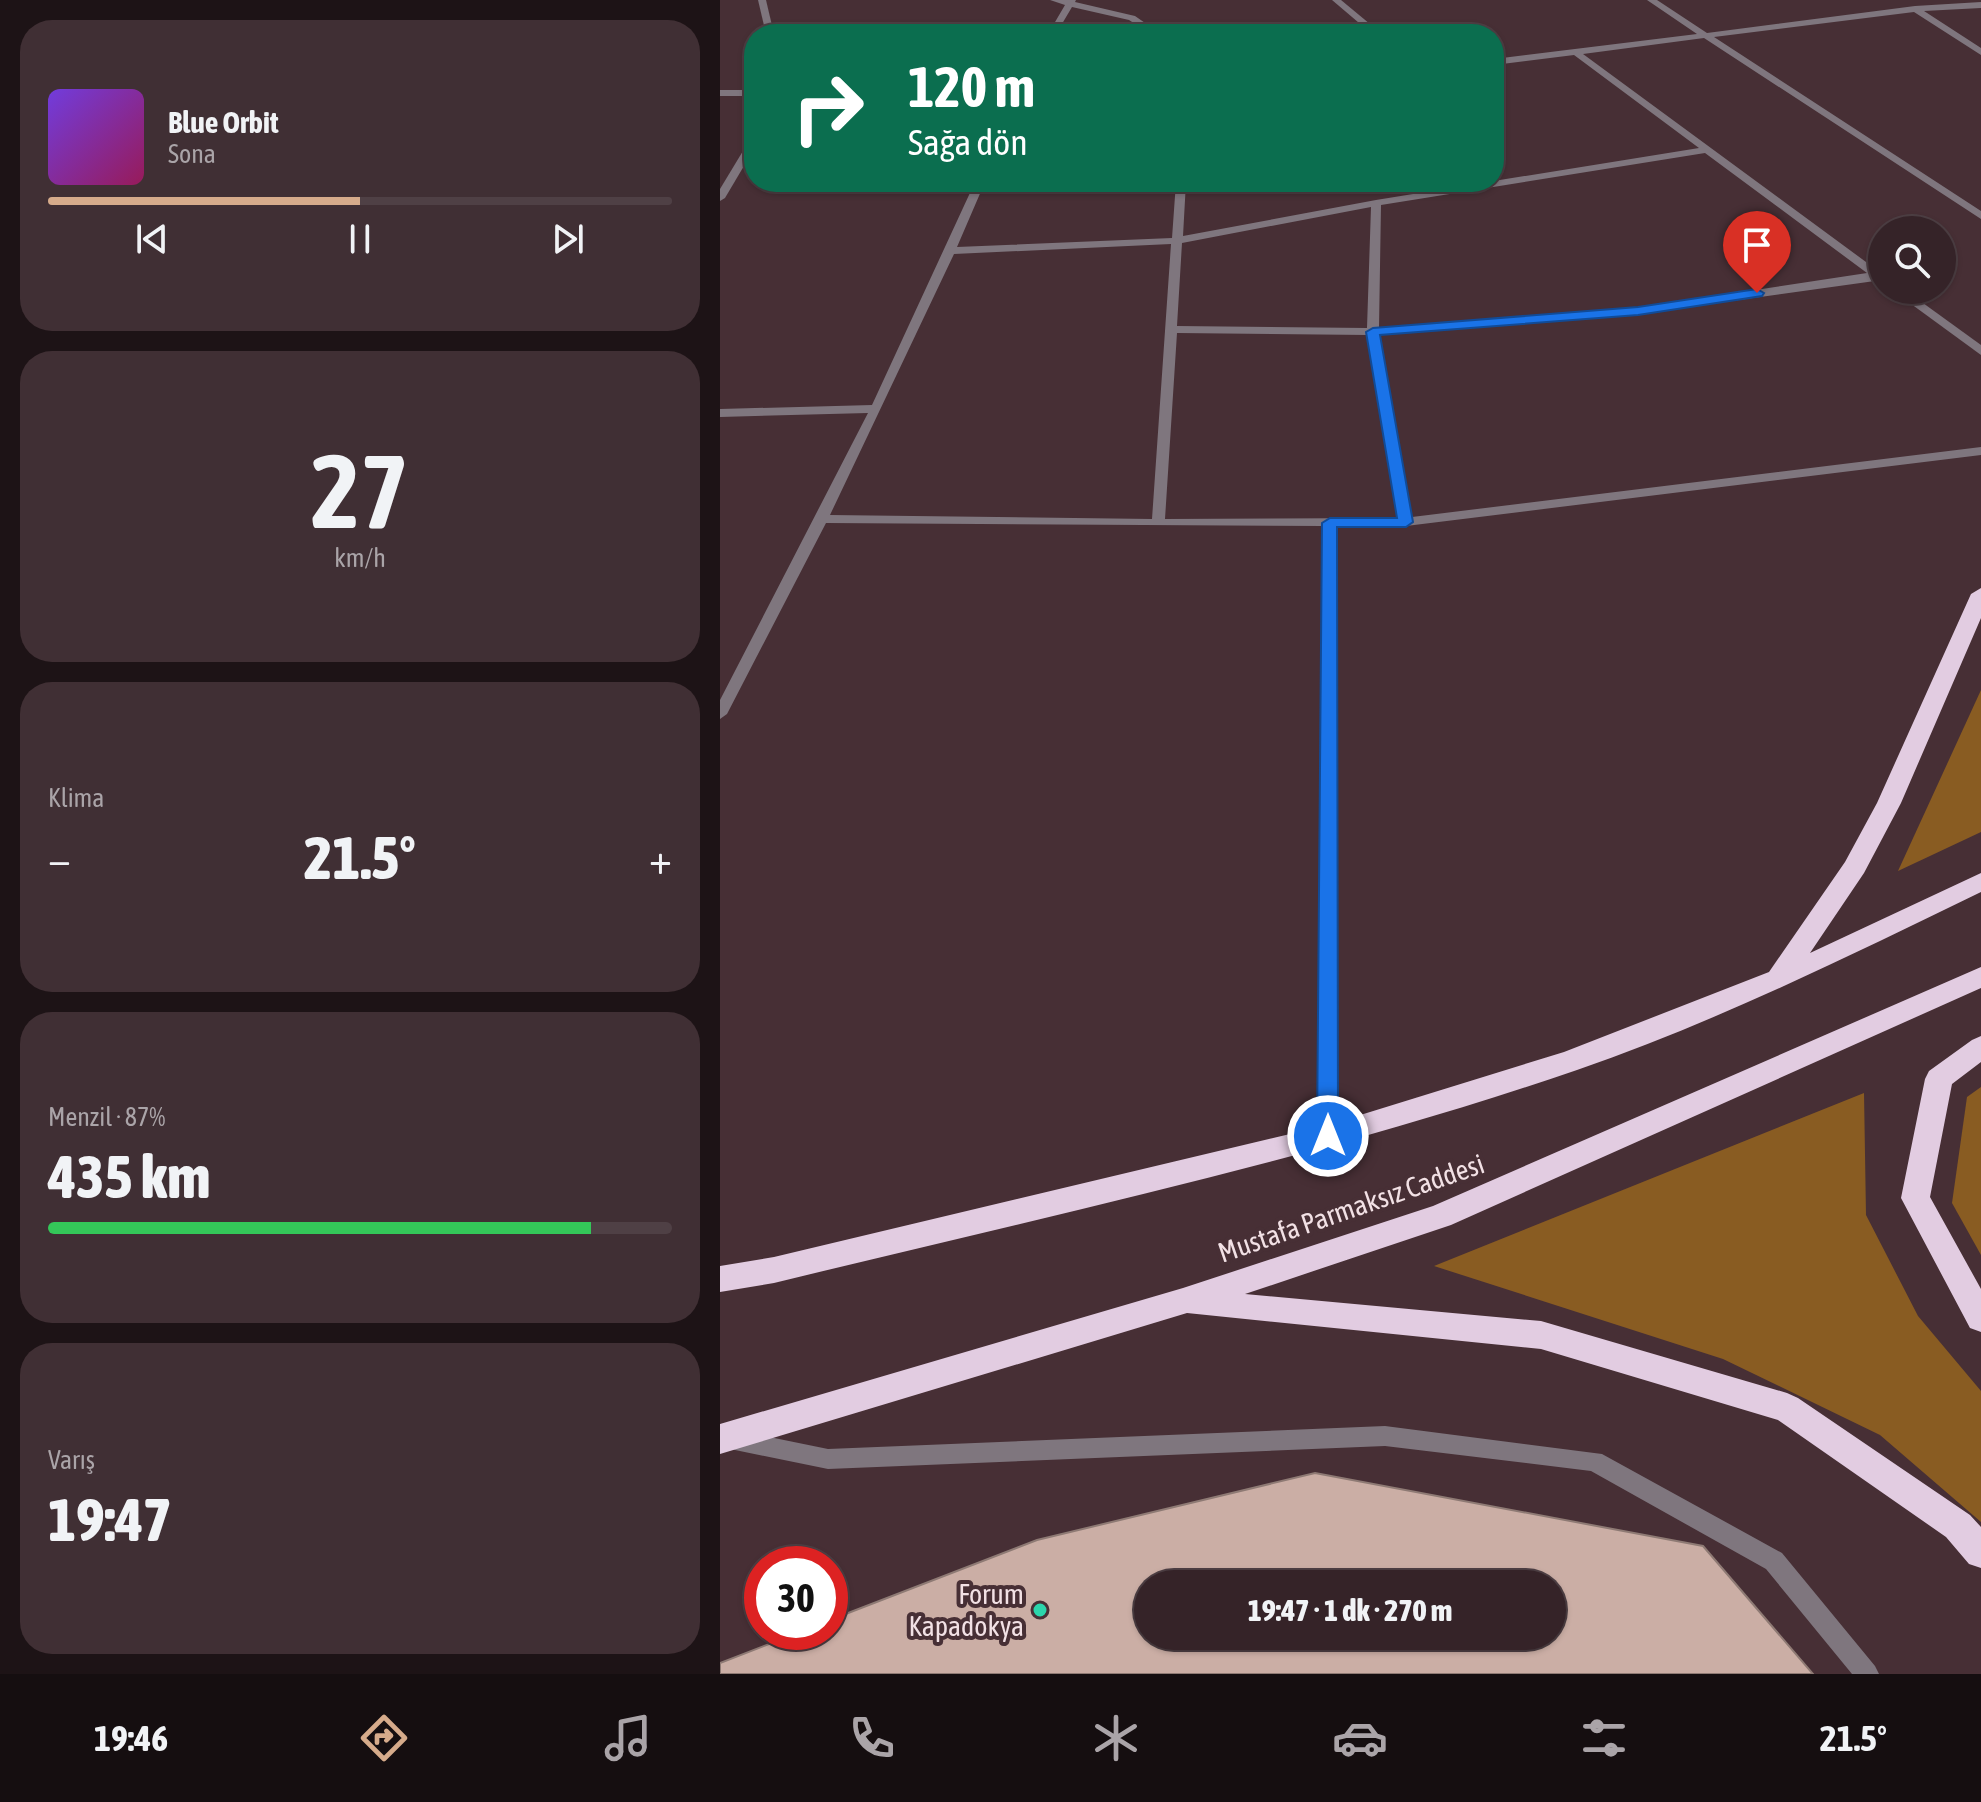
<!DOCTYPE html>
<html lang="tr">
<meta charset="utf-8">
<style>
:root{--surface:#352328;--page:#402f34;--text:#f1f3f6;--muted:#aaa4a8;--line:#4f4045;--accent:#d6ab8b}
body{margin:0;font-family:"Asap Condensed",sans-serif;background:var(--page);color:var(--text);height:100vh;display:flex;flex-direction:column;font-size:30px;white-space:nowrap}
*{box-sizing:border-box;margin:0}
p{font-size:26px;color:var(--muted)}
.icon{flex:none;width:44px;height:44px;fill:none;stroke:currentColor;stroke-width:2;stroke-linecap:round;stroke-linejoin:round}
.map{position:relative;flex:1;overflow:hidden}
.sheet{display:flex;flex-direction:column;gap:20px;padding:20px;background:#1d1316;width:720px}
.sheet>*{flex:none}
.top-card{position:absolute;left:24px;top:24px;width:760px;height:168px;border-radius:32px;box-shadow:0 2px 6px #0004,0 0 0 2px var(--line);background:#0b6e4f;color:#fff;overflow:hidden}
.fabs{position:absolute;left:1148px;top:216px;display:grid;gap:16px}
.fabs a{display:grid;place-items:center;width:88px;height:88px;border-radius:50%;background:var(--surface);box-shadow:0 2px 6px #0004,0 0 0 2px var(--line);font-size:40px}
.speed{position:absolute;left:24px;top:1546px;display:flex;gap:16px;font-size:40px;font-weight:700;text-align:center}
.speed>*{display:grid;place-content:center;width:104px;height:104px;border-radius:50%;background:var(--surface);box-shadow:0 2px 6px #0004,0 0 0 2px var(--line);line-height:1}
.speed .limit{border:12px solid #d22;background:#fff;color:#111}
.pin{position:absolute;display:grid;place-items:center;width:68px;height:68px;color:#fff;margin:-82px -34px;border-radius:50% 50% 50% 0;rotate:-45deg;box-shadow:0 0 8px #0007}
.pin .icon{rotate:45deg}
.me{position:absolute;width:88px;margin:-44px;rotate:0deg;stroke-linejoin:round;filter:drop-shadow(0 0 6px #0008)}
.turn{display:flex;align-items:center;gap:28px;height:168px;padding:0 32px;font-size:36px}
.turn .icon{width:104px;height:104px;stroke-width:2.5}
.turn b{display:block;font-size:56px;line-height:68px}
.big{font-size:60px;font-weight:800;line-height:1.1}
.sheet .tile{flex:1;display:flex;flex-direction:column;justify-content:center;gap:12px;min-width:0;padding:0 28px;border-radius:32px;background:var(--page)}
.sheet .dial{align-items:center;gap:0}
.dial b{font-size:104px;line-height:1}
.song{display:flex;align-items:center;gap:24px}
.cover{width:96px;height:96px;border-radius:12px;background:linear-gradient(135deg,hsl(260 70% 55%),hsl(330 70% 35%))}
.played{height:8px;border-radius:4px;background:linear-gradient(90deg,var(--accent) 50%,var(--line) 50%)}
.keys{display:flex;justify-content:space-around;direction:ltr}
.heat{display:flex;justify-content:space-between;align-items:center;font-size:44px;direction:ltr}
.charge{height:12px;border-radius:6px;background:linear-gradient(90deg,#34c759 87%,var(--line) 0)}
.trip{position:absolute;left:414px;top:1570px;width:432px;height:80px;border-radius:40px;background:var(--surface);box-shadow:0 2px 6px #0004,0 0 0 2px var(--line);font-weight:800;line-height:80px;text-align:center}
.dock{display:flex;height:128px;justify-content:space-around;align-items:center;background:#150e10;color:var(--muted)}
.dock .icon{width:56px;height:56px}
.dock .current{color:var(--accent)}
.dock b{font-size:36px;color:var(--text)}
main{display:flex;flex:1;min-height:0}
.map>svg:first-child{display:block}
.forest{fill:#895c22}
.building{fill:#cbaea5;stroke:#8e7a74;stroke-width:2;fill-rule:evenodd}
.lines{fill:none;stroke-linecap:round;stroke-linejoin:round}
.lane{fill:#7f767e;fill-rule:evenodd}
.street{fill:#7f767e;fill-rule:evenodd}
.highway{fill:#e2cce1;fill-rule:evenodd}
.route{fill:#1a73e8;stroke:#114b97;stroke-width:2}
.poi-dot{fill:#2cd5ab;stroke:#472f35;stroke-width:3}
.labels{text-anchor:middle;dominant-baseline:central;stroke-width:8;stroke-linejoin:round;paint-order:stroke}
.near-street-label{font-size:28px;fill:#f2e1e5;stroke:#472f35}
.near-poi-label{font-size:28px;fill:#f2e1e5;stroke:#472f35;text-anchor:end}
</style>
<main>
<section class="sheet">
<div class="tile">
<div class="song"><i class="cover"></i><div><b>Blue Orbit</b><p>Sona</p></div></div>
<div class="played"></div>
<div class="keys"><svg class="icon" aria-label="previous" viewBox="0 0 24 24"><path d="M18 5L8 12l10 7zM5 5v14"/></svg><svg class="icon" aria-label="pause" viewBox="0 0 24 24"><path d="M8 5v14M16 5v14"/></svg><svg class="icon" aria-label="next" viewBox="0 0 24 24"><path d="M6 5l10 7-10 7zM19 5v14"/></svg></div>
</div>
<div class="tile dial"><b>27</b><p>km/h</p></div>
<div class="tile"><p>Klima</p>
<div class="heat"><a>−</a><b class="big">21.5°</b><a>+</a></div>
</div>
<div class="tile"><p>Menzil · 87%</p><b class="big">435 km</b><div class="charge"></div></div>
<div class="tile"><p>Varış</p><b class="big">19:47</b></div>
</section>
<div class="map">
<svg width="1261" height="1674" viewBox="0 0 1261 1674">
<rect width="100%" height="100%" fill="#472f35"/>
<g class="forest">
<polygon points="1261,690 1261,832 1178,871"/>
<polygon points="1261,1087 1261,1255 1232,1203 1247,1097"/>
<polygon points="1144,1093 1146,1215 1198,1316 1261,1391 1261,1522 1160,1435 1003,1359 714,1266"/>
</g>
<path class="building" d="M595 1473 983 1546 1093 1674H0V1663L80 1632H110V1620L317 1540ZM428 1584H832V1636H428Z"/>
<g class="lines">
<polygon class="lane" points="665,1426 882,1454 1062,1553 1155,1666 1159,1674 1132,1674 1046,1569 871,1471 665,1446 108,1469 15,1450 7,1447 4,1440 7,1433 15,1430 108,1449"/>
<g class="street">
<polygon points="38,0 46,0 54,34 46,34"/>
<polygon points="330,0 356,0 355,2 415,16 441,34 431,34 409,20 352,7 336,34 328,34 345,5"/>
<polygon points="612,0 621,0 662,34 652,34"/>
<path d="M927 0H937L987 33 1195 6 1261 2V8L1204 11 1261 48V55L1194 12 994 37 1261 211V219L984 38 863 54 1161 273 1162 280 918 314 659 335 692 517 1261 447V455L686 526H617V1136L615 1141 608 1144 601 1141 599 1136 603 526 106 523 7 714 0 719V700L148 413 0 417V409L152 405 255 182H265L237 247 452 238 456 182H466L463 236 656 200 979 148 854 55 774 65V59L977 34ZM985 153 1147 273 918 308 659 328 661 205ZM651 207 647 328 457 326 462 243ZM451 244 432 519 110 515 234 254ZM457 333 648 335 679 518 445 519Z"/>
<rect x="0" y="90" width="34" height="6"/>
<polygon points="34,138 34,149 5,198 0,201 0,189 29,141"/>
<polygon points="1172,290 1185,290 1261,345 1261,355"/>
</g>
<g class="highway">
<path d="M1261 588V618L1181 803 1144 873 1090 953 1261 873V892C1129 956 996 1022 857 1070 595 1160 323 1217 54 1283L0 1292V1266L54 1257 608 1125 844 1052 1049 972 1125 862 1157 803 1251 594Z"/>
<polygon points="1261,967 1261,988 731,1225 525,1294 821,1321 1067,1393 1078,1398 1250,1515 1261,1527 1261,1568 1249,1564 1226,1537 1058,1420 821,1349 467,1313 0,1454 0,1424 463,1288 713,1206"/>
<polygon points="1261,1036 1261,1062 1232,1084 1210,1197 1261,1289 1261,1332 1250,1328 1181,1198 1205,1079 1209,1071 1252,1040"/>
</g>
</g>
<polygon class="route" points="1037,289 1044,293 1042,296 918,315 660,335 693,522 686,527 617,527 618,1136 615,1142 608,1145 600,1142 597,1136 602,523 610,518 677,518 646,332 653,328 918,307"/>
<circle class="poi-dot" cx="320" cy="1610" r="8"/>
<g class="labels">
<g class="near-street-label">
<text transform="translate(631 1208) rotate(-19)">Mustafa Parmaksız Caddesi</text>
</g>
<g class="near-poi-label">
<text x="304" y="1594">Forum<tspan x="304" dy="32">Kapadokya</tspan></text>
</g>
</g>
</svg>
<div class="fabs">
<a><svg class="icon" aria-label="search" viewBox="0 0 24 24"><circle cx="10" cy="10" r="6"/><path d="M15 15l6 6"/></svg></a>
</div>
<div class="speed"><div class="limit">30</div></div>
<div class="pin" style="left:1037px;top:293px;background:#d93025"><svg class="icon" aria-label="arrive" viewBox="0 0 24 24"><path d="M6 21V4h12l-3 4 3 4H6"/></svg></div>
<svg class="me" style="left:608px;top:1136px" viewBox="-20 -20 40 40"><circle r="17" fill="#1a73e8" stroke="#fff" stroke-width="3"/><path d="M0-11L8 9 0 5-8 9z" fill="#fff"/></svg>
<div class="trip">19:47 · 1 dk · 270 m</div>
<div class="top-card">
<div class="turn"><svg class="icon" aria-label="right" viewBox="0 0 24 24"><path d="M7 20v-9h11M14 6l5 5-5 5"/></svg><div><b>120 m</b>Sağa dön</div></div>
</div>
</div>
</main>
<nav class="dock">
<b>19:46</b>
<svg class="icon current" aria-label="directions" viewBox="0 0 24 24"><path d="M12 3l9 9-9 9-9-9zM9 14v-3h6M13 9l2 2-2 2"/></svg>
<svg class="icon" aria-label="music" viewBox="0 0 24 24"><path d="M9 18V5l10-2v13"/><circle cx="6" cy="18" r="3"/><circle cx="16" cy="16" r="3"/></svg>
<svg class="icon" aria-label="phone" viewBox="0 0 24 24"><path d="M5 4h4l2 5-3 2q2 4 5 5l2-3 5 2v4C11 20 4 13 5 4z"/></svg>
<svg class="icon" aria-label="climate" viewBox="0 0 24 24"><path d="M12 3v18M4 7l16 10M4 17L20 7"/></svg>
<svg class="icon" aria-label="car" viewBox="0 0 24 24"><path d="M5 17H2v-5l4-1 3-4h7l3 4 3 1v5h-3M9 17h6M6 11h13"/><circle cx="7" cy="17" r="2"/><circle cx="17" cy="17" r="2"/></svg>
<svg class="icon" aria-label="filters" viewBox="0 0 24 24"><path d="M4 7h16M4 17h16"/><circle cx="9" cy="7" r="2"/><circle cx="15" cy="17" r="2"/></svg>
<b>21.5°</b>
</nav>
